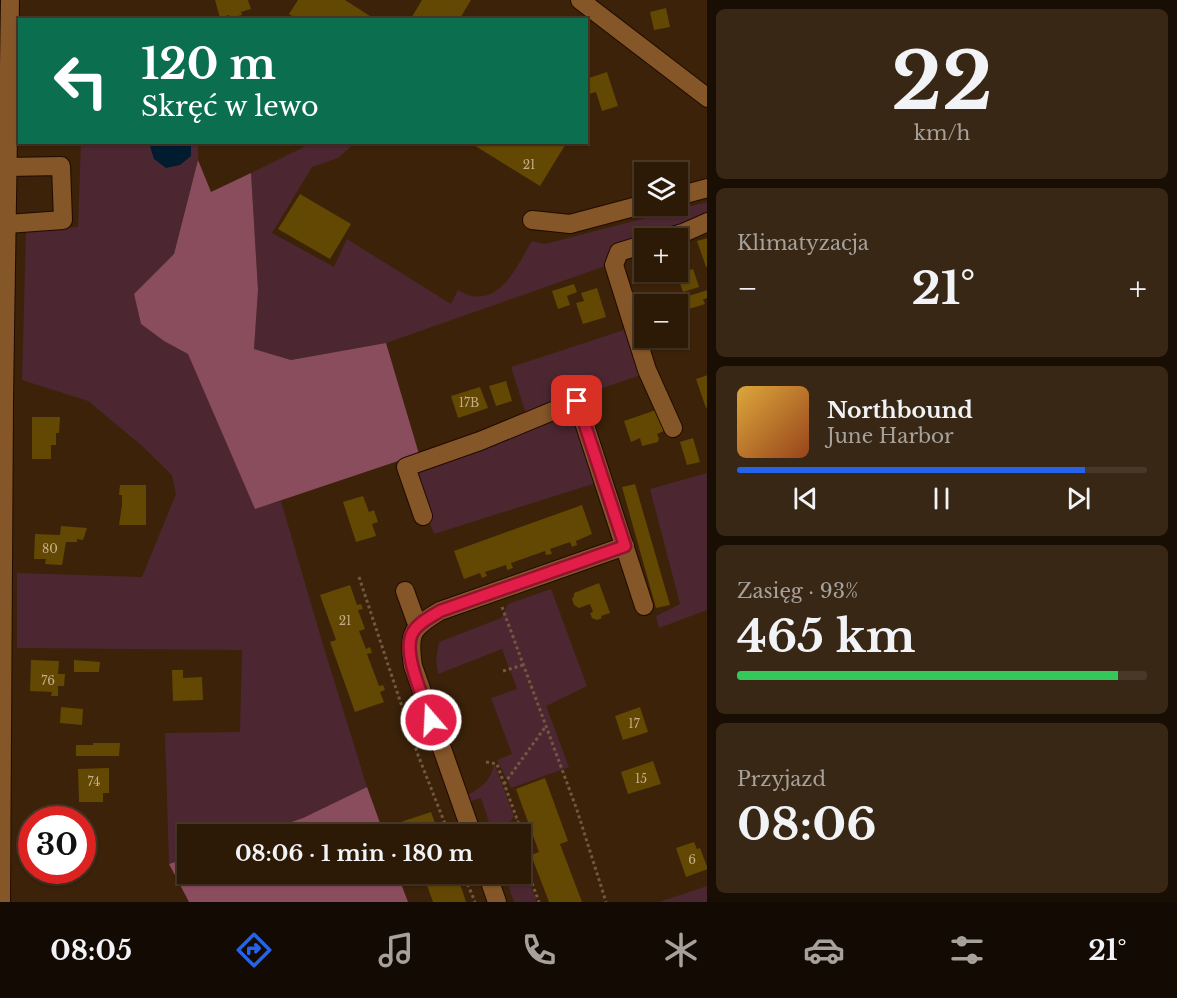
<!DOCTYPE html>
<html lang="pl">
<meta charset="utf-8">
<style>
:root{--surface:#2c1a07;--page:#382715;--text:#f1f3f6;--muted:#a6a19b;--line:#483828;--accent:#2563eb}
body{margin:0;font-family:"Libre Baskerville",serif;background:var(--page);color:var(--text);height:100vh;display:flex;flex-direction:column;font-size:22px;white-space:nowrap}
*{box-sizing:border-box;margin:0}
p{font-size:20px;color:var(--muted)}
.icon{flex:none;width:33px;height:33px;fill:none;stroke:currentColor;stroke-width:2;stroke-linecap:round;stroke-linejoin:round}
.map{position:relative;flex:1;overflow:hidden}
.sheet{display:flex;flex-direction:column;gap:9px;padding:9px;background:#180e04;width:470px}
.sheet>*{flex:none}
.top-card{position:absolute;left:18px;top:18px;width:570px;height:126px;border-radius:0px;box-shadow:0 2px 4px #0004,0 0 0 2px var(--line);background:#0b6e4f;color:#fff;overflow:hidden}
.fabs{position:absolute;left:634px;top:162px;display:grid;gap:12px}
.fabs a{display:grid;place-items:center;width:54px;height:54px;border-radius:0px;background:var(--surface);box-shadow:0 2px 4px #0004,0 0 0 2px var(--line);font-size:30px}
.speed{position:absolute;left:18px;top:806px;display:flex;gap:12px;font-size:30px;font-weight:700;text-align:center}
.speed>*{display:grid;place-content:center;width:78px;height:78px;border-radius:50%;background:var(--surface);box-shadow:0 2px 4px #0004,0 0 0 2px var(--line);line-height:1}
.speed .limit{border:9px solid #d22;background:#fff;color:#111}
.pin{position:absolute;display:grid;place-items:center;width:51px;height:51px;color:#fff;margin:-26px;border-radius:12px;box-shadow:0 3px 9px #0006}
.me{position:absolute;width:66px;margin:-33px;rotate:341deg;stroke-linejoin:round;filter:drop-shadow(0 0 4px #0008)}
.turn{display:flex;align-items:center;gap:21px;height:126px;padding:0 24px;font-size:27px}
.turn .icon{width:78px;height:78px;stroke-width:2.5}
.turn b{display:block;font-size:42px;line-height:51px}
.big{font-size:45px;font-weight:700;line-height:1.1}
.sheet .card{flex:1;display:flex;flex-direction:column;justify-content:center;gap:9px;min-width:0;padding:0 21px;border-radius:9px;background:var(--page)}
.sheet .dial{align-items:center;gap:0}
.dial b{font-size:78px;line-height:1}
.song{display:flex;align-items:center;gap:18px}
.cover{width:72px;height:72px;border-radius:9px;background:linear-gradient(135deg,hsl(40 70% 55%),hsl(20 70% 35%))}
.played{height:6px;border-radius:3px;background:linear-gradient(90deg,var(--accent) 85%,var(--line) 85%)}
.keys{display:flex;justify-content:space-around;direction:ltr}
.heat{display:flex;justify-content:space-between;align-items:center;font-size:33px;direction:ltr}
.charge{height:9px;border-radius:4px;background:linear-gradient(90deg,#34c759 93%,var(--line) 0)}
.trip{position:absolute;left:177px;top:824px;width:354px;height:60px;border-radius:0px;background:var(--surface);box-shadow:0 2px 4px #0004,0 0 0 2px var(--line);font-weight:700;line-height:60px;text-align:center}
.tab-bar{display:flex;height:96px;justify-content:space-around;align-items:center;background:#120a03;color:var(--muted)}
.tab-bar .icon{width:42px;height:42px}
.tab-bar .current{color:var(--accent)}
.tab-bar b{font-size:27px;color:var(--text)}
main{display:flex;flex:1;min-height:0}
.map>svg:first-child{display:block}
.green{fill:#4c2731}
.forest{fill:#8a4d5e}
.water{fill:#011b2f}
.building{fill:#634803}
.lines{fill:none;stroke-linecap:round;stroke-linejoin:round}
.minor-casing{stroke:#210a00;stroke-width:20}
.path{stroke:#725840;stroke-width:3;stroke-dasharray:3 3;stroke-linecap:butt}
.minor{stroke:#855628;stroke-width:18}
.route-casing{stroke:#92132f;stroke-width:15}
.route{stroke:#e11d48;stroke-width:10}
.labels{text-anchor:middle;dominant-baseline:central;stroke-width:6;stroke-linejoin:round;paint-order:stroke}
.number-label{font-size:12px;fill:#c8ac8a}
</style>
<main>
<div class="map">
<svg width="708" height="902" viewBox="0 0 708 902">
<rect width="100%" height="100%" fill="#3b2209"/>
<g class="green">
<polygon points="81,143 198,143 198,160 174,254 134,294 141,324 164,341 188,353 255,508 281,501 321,638 367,787 303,818 257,834 188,834 187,858 169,864 165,733 240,732 242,650 17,648 17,573 142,577 176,494 172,475 141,445 88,401 22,380 26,231 78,227"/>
<path d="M312 143H355L338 158 312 167 272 233 334 267 347 239 451 304 458 290C462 292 468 295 472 296 504 301 518 263 532 241L545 244 707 202V231L678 238H645V252L386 343 291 360 254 349 258 290 251 173Z"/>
<polygon points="627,329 644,374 570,399 596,483 434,534 405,459 526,414 511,367"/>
<polygon points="707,473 707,610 659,628 656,616 680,604 650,489"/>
<polygon points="551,589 587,686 546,706 569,767 511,788 497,760 512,754 491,698 517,689 502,649 438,674 436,660 439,642 501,618 508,604"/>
<path d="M494 765H495L514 817 500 834H493L481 798 468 802 466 796C480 788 490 782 494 765Z"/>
<polygon points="521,863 523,866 537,902 514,902 504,873 520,873"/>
<polygon points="707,886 707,902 659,902"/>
</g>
<g class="forest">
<polygon points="198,160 211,192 251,173 258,290 254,349 291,360 386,343 419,454 255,509 188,354 164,341 141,324 134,294 174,254"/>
<polygon points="367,787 384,834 257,834 303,818"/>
<polygon points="187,858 188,873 397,873 408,902 189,902 169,864"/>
</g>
<polygon class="water" points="149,143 191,143 191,156 180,165 166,168 154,159"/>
<g class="building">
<polygon points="215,0 248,0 251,9 241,12 242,15 230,18 229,15 220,18"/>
<polygon points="298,0 345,0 376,20 298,20 289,14"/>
<polygon points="422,0 471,0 459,20 410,20"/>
<polygon points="666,8 670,27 654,30 650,12"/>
<polygon points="607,72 618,106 602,111 596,92 589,94 586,79"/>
<polygon points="469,142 567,142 540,186"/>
<polygon points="300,194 351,224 330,259 278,229"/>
<polygon points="708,238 708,266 706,267 697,241"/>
<polygon points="693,269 699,287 683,292 677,274"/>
<polygon points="574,284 577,292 567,296 570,305 558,309 552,291"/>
<polygon points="597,288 606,317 583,324 576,303 584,301 581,293"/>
<polygon points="708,290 708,298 703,299 705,304 689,309 685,297"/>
<polygon points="708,375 708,407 706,408 696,379"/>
<polygon points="506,381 512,401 496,406 489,386"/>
<polygon points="480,387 488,408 458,418 451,396"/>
<polygon points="659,409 666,430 657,434 659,439 658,442 642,446 640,438 631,442 624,421"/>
<polygon points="32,417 60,417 59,433 56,433 56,445 51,445 51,459 32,459"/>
<polygon points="693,438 700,462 687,465 680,442"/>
<polygon points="635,484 670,605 656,608 622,487"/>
<polygon points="120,485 146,485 146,525 119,525 122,505 122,495 119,495"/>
<polygon points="363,496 369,512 374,510 378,522 372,524 376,536 356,542 343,502"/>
<polygon points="582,505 592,534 576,541 577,545 572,547 570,542 550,549 552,554 546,555 545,551 511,563 513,568 507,570 506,565 485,572 487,576 482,578 480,573 464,579 454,551"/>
<polygon points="61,526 87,528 83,540 77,539 77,542 66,542 62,565 45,564 46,559 34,559 35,534 60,535"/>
<polygon points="599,583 610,613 601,616 602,618 597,620 592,618 590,613 593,612 590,604 579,608 574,605 572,599 574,596 574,593"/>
<polygon points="350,585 357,605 361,604 363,609 358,610 365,629 359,631 366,649 370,647 372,653 367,654 379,686 383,685 385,690 380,692 384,702 355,712 330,642 336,640 320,595"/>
<polygon points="31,660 59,661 58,674 65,674 64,686 58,686 58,696 51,696 52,692 30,691"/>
<polygon points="74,660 100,662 99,672 74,672"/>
<polygon points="172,670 183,670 183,678 202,677 203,700 173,701"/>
<polygon points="61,707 83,709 82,725 60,723"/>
<polygon points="640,707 648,732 623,740 615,716"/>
<polygon points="93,743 120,743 119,756 76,756 76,745 93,745"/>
<polygon points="653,761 661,784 628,794 621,772"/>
<polygon points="109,768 109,793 103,793 103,802 79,802 78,769"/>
<polygon points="545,778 568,841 560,844 582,902 549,902 531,855 539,852 516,789"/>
<polygon points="431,812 439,834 406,834 401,822"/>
<polygon points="694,842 697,849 700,848 708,869 686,877 676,848"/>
<polygon points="419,873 457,875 466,902 433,902 427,885 424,886"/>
</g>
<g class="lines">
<defs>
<g id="minor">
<polyline points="580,0 708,98"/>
<polyline points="678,196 708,188"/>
<polyline points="532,220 570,224 645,204"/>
<polyline points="7,224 63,220 61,166 7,167"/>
<polyline points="665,238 683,233 708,222"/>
<polyline points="645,244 619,252 614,265 647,370 673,428"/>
<polyline points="423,516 406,467 480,441 577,401 644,606"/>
<polyline points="405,591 418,627"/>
<path d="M472 834 413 666C408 632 412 628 440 611L625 546"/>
<polyline points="487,873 497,902"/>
<polyline points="1,902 4,400 10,0"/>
</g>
</defs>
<use href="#minor" class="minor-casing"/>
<g class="path">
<polyline points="359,577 418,755 449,834"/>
<polyline points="502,607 577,810 606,902"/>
<polyline points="503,671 523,665"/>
<polyline points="486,762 497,764 526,844 522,856 539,902"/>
<polyline points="504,784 546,726"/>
<polyline points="505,834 517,820"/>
<polyline points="463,873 475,902"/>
</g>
<use href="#minor" class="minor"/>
</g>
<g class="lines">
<defs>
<path id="route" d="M431 720C424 698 401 652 413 632 419 622 431 617 440 611L625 546 577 401"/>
</defs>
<use href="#route" class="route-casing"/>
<use href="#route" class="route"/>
</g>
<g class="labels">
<g class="number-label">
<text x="529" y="164">21</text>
<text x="469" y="402">17B</text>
<text x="50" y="548">80</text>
<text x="345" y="620">21</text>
<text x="48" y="680">76</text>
<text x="634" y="723">17</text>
<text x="641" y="778">15</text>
<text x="94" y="781">74</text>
<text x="692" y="859">6</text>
</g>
</g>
</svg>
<div class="fabs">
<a><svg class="icon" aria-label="layers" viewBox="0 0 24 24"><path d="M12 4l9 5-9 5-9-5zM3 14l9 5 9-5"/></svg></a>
<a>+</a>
<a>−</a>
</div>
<div class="speed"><div class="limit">30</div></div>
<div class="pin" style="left:577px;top:401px;background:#d93025"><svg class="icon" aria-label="arrive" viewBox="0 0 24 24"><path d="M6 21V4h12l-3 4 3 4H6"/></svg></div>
<svg class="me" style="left:431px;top:720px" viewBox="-20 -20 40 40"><circle r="17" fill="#e11d48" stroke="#fff" stroke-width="3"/><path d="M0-11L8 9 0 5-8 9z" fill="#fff"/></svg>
<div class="trip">08:06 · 1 min · 180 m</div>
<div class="top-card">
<div class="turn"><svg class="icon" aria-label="left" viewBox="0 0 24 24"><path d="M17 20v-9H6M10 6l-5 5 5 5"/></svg><div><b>120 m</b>Skręć w lewo</div></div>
</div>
</div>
<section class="sheet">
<div class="card dial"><b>22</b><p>km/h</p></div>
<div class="card"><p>Klimatyzacja</p>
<div class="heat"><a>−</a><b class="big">21°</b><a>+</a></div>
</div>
<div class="card">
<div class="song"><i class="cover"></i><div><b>Northbound</b><p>June Harbor</p></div></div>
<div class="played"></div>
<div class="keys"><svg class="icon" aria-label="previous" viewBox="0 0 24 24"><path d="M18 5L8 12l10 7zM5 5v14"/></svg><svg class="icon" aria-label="pause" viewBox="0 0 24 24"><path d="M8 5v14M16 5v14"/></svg><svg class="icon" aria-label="next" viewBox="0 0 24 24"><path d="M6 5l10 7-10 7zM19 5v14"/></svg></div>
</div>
<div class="card"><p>Zasięg · 93%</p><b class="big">465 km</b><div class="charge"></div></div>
<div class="card"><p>Przyjazd</p><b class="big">08:06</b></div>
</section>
</main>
<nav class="tab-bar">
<b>08:05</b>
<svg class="icon current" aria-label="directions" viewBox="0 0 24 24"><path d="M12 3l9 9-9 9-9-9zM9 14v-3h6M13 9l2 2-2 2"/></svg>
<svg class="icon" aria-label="music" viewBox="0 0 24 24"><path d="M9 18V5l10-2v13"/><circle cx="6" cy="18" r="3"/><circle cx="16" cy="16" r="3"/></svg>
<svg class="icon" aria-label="phone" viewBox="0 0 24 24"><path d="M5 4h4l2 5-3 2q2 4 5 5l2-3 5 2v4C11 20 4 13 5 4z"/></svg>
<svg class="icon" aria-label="climate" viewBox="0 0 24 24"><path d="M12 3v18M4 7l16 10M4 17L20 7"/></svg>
<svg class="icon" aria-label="car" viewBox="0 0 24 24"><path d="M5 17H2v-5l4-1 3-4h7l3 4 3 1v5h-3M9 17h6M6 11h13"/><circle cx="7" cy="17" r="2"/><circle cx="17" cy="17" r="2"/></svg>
<svg class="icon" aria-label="filters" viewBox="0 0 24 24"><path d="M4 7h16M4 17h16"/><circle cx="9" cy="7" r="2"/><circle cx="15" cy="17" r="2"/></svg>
<b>21°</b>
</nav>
